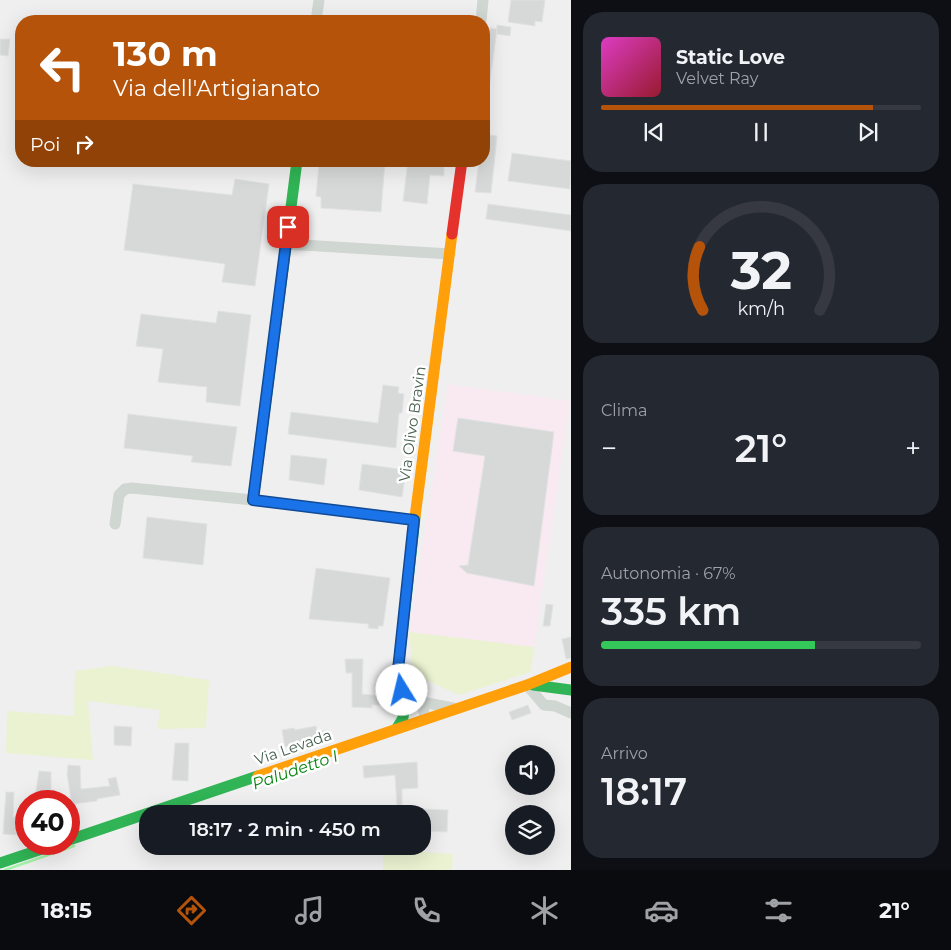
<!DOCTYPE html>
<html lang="it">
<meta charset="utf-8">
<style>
:root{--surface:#171b24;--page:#242831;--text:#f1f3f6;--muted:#9ea1a6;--line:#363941;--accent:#b45309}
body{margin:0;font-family:Montserrat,sans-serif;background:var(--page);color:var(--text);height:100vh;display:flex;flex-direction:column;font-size:19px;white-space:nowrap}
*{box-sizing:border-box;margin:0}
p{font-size:16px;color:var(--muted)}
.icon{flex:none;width:28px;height:28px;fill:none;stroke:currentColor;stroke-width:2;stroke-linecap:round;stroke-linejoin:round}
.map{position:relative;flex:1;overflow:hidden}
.drawer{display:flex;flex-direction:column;gap:12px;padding:12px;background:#0d0f14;width:380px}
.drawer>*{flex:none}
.guide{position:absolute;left:15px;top:15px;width:475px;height:152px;border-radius:20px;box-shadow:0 5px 20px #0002;background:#b45309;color:#fff;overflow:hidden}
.buttons{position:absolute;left:505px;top:745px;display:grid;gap:10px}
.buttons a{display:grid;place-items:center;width:50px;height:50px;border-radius:50%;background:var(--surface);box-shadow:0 5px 20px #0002;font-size:25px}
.speed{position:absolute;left:15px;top:790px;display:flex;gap:10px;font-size:25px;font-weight:700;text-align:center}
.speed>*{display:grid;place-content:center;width:65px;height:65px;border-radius:50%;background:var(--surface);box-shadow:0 5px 20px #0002;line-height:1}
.speed .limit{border:8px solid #d22;background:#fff;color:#111}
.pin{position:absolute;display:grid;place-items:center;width:42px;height:42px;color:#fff;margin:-21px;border-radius:10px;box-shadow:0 2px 8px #0006}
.me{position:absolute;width:55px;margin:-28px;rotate:351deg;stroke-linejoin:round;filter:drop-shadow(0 0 4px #0008)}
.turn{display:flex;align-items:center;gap:18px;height:105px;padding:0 15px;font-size:22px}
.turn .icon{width:65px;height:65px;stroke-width:2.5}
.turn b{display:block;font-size:35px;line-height:42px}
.then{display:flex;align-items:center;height:48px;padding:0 15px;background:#0003;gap:10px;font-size:19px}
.big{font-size:38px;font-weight:600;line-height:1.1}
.drawer .widget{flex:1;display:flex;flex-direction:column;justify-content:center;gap:8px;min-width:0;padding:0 18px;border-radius:20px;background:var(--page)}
.drawer .dial{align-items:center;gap:0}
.dial svg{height:130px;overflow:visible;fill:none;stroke:var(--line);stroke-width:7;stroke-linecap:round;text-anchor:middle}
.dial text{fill:var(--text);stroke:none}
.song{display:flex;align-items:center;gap:15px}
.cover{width:60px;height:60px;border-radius:8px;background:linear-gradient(135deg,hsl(310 70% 55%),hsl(350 70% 35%))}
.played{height:5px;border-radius:2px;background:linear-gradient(90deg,var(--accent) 85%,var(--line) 85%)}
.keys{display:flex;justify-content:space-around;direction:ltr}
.heat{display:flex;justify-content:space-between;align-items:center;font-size:28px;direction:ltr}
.charge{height:8px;border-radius:4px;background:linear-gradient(90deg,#34c759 67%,var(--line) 0)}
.trip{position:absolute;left:139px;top:805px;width:292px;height:50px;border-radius:20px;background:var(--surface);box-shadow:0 5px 20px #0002;font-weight:600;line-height:50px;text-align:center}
.dock{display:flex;height:80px;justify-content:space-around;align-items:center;background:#090b0e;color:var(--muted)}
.dock .icon{width:35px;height:35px}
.dock .current{color:var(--accent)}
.dock b{font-size:22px;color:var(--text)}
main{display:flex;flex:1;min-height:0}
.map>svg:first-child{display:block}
.commercial{fill:#f8eaf0}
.green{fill:#eaf2d1}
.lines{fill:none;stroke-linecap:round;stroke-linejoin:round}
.stream{stroke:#a2f3a6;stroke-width:2.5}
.building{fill:#d7d9d8;stroke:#e1e2e2}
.street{stroke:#d0d6d1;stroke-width:11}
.fast{stroke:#30b455;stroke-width:11}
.slow{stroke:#ff9f0a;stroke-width:11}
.jam{stroke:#e5322d;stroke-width:11}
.route-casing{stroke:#114b97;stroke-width:12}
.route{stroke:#1a73e8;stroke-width:9}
.labels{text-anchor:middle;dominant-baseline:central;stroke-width:5;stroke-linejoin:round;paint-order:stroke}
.street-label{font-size:15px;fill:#445e4d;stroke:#fff}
.water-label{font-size:16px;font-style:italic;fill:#05840e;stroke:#fff}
</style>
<main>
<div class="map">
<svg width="571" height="870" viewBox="0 0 571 870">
<rect width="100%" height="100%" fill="#f0eff0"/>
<polygon class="commercial" points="448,384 570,401 534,647 409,632"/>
<g class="green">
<polygon points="409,632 534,647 531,672 459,695 413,674"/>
<polygon points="112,666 209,680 206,728 157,729 160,710 88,701 93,760 6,753 7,711 74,716 75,671"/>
<polygon points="383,849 453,854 452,870 383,870"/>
</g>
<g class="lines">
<polyline class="stream" points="5,870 74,846"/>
</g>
<g class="building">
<polygon points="511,0 545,0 542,22 535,21 535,26 508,22"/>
<polygon points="497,25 511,27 510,36 497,34"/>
<polygon points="490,28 497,29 488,96 484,96 484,77"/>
<polygon points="0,39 10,39 8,56 0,55"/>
<polygon points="484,134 497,136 491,193 475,192 479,161 484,161"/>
<polygon points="512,153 571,161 570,189 508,181"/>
<polygon points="344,161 385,161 381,212 321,208 321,197 316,196 319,165 324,165 324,162 344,163"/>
<polygon points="408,161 444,162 444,176 430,175 427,204 403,201"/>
<polygon points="235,179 269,184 255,286 222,282 225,264 124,250 133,184 232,195"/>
<polygon points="488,204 571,215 571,231 486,219"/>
<polygon points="218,311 251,315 240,406 206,402 207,387 158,382 163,349 136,346 141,314 216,323"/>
<polygon points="383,385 399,387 398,393 404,394 402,413 399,413 396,448 288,434 291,412 378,423"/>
<polygon points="128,414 237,427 231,466 191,462 193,456 124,448"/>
<polygon points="458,418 554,432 534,586 467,573 459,566 468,565 485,456 453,451"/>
<polygon points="291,455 327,459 324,485 289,480"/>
<polygon points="362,464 406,470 402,497 359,490"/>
<polygon points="147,517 207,524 203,565 143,558"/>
<polygon points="316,568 390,578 383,626 378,626 378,629 368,628 369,624 309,619"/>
<polygon points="546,604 553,605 550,626 543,626"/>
<polygon points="571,637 571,658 566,659 562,639"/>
<polygon points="345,659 363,659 362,694 381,696 380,705 372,705 372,708 352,707 352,673 346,673"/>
<polygon points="528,705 531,713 512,720 509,712"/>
<polygon points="114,726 132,727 131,746 114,745"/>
<polygon points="316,726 317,732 328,730 330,738 285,747 282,730 294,728 295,730"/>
<polygon points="175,743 189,743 188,781 172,780"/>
<polygon points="417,762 418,788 402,789 402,806 397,806 395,775 364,778 363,766"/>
<polygon points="68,765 80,766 81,789 110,786 108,779 116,777 120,795 97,799 97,801 72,804 67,774"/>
<polygon points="39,771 51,772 51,790 55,790 54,799 35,798"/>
<polygon points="6,792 14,792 13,817 21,818 20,835 3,834"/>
<polygon points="422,809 448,810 447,832 422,831"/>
</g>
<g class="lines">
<g class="street">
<polyline points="316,21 319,0"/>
<polyline points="481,21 483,0"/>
<polyline points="286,244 450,254"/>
<polyline points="115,524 119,495 125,489 132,488 253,500 415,520"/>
<polyline points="527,685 544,705 555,706 571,713"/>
<polyline points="402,690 423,707 425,718"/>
<polyline points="417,701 453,708"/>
</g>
<g class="fast">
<polyline points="253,500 297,161"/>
<polyline points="533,685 571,690"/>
<polyline points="397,728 403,718 404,709 398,670 415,517"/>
<polyline points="69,840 258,776"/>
<polyline points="0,863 57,844"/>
</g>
<g class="slow">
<polyline points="415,517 452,234"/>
<polyline points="258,776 527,685 571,667"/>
</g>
<polyline class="jam" points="452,234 462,161"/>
</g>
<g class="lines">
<defs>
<polyline id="route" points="288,227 253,500 414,520 398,670 402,690"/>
</defs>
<use href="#route" class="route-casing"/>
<use href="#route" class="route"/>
</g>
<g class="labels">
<g class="street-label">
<text transform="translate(412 424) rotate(-82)">Via Olivo Bravin</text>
<text transform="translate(293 747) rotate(-19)">Via Levada</text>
</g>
<g class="water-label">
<text transform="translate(295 770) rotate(-19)">Paludetto I</text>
</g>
</g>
</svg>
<div class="buttons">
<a><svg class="icon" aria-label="sound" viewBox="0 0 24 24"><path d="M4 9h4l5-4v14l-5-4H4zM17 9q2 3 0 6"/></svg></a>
<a><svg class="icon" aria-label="layers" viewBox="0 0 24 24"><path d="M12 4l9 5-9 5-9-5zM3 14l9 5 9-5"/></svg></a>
</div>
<div class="speed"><div class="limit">40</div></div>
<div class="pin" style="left:288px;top:227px;background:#d93025"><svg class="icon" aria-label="arrive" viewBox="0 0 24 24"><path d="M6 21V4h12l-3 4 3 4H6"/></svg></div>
<svg class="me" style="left:402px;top:690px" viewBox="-20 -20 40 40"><circle r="19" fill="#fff"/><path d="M0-13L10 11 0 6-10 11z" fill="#1a73e8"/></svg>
<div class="trip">18:17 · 2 min · 450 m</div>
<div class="guide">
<div class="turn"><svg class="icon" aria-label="left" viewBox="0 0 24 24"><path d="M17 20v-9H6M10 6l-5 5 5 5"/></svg><div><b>130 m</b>Via dell'Artigianato</div></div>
<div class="then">Poi<svg class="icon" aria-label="right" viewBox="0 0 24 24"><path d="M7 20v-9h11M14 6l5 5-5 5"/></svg></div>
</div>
</div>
<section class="drawer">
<div class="widget">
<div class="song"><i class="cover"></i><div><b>Static Love</b><p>Velvet Ray</p></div></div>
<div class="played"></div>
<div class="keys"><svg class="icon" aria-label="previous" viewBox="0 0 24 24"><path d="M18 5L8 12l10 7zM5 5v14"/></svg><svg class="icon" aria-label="pause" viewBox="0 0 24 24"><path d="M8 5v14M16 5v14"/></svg><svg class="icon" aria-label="next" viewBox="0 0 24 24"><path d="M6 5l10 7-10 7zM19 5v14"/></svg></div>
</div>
<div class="widget dial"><svg viewBox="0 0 100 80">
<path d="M14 69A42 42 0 1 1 86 69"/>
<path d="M14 69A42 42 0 0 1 12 30" stroke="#b45309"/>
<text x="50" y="56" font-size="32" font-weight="700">32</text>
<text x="50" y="72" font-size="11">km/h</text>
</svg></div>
<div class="widget"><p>Clima</p>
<div class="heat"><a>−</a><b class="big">21°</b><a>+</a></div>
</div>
<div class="widget"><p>Autonomia · 67%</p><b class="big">335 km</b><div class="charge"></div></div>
<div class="widget"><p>Arrivo</p><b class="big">18:17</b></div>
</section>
</main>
<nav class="dock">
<b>18:15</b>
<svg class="icon current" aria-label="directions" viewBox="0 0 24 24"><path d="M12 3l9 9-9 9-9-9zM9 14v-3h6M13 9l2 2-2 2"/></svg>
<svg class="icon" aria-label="music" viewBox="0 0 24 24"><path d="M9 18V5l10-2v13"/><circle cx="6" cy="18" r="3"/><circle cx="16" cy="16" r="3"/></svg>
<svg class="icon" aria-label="phone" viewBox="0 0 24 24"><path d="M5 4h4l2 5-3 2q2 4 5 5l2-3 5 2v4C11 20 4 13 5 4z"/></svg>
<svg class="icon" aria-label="climate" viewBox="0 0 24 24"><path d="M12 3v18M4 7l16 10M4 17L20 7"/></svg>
<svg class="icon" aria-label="car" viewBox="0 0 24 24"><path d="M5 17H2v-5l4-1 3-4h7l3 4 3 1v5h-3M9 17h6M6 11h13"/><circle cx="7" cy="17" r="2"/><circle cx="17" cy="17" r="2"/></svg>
<svg class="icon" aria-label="filters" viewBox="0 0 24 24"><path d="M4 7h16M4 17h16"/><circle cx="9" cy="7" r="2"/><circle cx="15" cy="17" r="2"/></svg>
<b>21°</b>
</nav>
